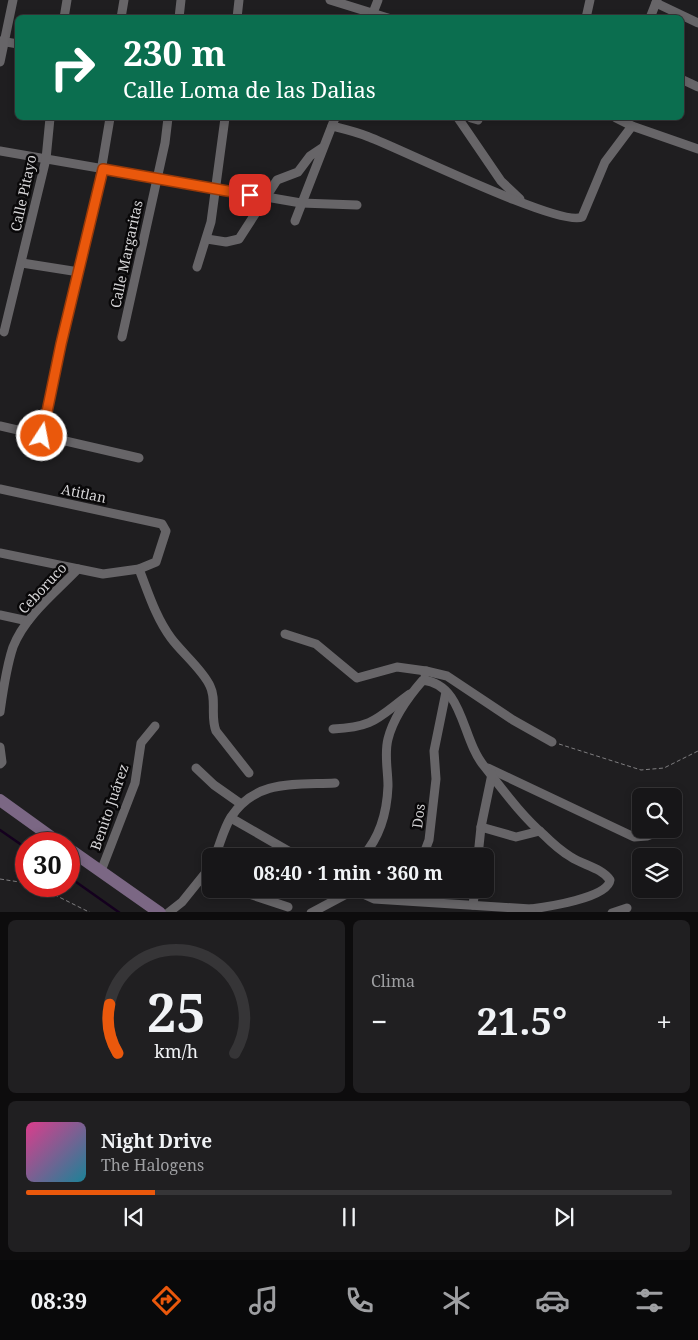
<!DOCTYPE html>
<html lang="es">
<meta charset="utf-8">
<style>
:root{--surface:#171618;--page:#201f21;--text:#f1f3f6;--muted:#9e9fa2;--line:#363537;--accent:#ea580c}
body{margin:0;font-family:"Noto Serif",serif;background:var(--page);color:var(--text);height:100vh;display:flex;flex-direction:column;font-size:19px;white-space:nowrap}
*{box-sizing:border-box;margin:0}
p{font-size:16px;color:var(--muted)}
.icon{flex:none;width:28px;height:28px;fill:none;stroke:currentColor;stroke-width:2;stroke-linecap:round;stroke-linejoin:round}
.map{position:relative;height:912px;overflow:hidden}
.sheet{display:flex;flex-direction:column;gap:8px;padding:8px;background:#0d0c0d;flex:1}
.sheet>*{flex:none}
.hud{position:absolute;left:15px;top:15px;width:669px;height:105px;border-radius:8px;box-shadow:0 2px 8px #0003,0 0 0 1px var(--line);background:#0b6e4f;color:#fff;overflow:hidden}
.fabs{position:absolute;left:632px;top:788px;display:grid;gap:10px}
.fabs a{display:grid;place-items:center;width:50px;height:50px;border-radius:8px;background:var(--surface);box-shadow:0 2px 8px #0003,0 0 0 1px var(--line);font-size:25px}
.speed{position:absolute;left:15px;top:832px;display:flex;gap:10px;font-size:25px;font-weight:700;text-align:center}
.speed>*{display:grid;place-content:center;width:65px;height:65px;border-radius:50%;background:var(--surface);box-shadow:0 2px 8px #0003,0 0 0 1px var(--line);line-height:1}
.speed .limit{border:8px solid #d22;background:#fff;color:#111}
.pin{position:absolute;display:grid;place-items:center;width:42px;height:42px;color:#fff;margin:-21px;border-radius:10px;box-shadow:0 2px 8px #0006}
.me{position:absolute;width:55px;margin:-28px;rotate:11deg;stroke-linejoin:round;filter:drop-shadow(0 0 4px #0008)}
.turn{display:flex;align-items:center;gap:18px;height:105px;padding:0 25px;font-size:22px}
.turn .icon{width:65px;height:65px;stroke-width:2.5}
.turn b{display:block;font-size:35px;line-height:42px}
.big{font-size:38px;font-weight:700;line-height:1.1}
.sheet .card{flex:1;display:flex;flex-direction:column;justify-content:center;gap:8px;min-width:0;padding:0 18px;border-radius:8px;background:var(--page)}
.sheet .dial{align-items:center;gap:0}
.dial svg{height:130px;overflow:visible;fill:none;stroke:var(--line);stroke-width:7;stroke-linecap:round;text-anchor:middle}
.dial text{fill:var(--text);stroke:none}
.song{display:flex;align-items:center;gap:15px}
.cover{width:60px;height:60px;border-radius:8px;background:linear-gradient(135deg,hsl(330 70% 55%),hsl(190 70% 35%))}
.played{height:5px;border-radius:2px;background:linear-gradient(90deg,var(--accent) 20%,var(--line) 20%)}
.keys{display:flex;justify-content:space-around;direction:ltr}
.heat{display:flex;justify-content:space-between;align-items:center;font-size:28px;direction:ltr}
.sheet .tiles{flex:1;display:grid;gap:8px;grid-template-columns:1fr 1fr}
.card:last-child{grid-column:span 2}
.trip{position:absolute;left:202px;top:848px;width:292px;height:50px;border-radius:8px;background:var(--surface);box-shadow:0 2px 8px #0003,0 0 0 1px var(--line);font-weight:700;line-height:50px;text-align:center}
.menu{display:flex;height:80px;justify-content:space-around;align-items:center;background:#09090a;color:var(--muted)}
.menu .icon{width:35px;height:35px}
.menu .active{color:var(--accent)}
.menu b{font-size:22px;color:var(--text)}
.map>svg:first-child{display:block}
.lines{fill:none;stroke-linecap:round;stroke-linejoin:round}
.stream{stroke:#14001e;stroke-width:2.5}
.path{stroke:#7f7e80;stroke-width:1;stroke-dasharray:4 2.5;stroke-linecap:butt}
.street{stroke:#676568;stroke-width:9}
.secondary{stroke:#7b6784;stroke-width:12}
.route-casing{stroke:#983908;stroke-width:12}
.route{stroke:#ea580c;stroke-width:9}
.labels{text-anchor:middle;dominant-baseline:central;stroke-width:5;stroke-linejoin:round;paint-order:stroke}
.street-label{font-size:14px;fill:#d5d4d6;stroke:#090809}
</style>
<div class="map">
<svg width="698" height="913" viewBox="0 0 698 913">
<rect width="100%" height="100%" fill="#1f1e20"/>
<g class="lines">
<g class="stream">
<polyline points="0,830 26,848"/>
<polyline points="69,877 120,913"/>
</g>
<g class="path">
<polyline points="559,744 641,770 664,768 698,751"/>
<polyline points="0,879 26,883"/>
<polyline points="37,886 91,913"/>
</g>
<g class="street">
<polyline points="330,0 388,18"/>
<polyline points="656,3 698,23"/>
<polyline points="64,18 67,0"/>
<polyline points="121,18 124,0"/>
<polyline points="179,18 181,0"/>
<polyline points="237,18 239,0"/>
<polyline points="371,18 378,0"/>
<polyline points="586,18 590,0"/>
<polyline points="650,18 657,0"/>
<polyline points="0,41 18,44"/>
<polyline points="0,62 13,0"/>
<polyline points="681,79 698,87"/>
<polyline points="458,118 501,181 520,199"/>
<polyline points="471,118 478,120"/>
<polyline points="616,118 632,126 698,149"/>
<path d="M332 126C344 129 357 132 369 137 399 148 561 228 582 217L605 162 632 126"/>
<polyline points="0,151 301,203 357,205"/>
<polyline points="295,221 335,118"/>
<polyline points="207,239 226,242 239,239 277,180 298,172 310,156 322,148"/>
<polyline points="22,263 79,272"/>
<polyline points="197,267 211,222 225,118"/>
<polyline points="4,332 46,159 50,118"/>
<polyline points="122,337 165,143 168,118"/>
<polyline points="0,426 139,458"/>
<polyline points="42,436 61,343 96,201 110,118"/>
<polyline points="0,489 162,524 166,531 156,562 139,569 103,574 0,553"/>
<path d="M139 569C148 592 156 618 171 638 182 653 203 670 210 686 217 700 210 716 216 731L249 773"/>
<polyline points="0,615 28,621"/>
<polyline points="285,634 316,644 357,678 397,667 426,671"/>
<polyline points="425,674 426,671 447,676 513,720 552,742"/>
<path d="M0 712C3 691 6 668 13 647 25 616 56 592 78 569"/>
<path d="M333 729C375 727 377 718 410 694"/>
<polyline points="0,747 2,762 0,764"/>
<polyline points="196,768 214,785 241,804"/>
<polyline points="488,768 634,837 647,836 666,829"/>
<polyline points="231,818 297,856"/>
<polyline points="481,827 516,837 540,831"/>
<path d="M215 856C220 844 224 828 231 817 256 779 295 785 335 783"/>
<path d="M363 856C380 837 387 812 388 786 388 770 384 754 388 739 393 719 409 696 423 680 464 685 461 738 484 766 503 790 521 815 544 835 552 843 561 851 571 857 583 865 602 868 610 880 608 898 546 907 531 909"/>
<polyline points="423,856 429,840 436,779 434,751 446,692"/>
<polyline points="478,856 481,827 492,774"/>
<polyline points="101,871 135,783 141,743 155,726"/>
<polyline points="234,889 288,907"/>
<polyline points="352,889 374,899 531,909 532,913"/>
<polyline points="401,900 407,889"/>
<polyline points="473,905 475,889"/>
<polyline points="168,913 182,902 211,866"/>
<polyline points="311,913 354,890"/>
<polyline points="612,913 627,908"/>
</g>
<g class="secondary">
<polyline points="0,800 61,844"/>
<polyline points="69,849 160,913"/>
</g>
</g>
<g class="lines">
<defs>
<polyline id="route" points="42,436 61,344 103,169 250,195"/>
</defs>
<use href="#route" class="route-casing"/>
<use href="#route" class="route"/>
</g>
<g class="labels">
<g class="street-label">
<text transform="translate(23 193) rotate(-78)">Calle Pitayo</text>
<text transform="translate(126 254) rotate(-78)">Calle Margaritas</text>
<text transform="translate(84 493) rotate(12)">Atitlan</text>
<text transform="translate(42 588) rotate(-47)">Ceboruco</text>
<text transform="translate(109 807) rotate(-71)">Benito Juárez</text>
<text transform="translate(418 816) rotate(-83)">Dos</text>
</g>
</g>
</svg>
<div class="fabs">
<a><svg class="icon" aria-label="search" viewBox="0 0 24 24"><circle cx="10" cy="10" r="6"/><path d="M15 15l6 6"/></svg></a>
<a><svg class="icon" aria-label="layers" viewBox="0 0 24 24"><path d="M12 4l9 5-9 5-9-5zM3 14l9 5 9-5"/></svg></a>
</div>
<div class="speed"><div class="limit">30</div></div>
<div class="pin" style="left:250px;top:195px;background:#d93025"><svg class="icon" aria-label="arrive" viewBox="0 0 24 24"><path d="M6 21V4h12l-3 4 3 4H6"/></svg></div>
<svg class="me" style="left:42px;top:436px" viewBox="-20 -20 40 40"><circle r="17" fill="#ea580c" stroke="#fff" stroke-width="3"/><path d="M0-11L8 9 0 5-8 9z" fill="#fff"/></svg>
<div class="trip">08:40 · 1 min · 360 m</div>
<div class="hud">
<div class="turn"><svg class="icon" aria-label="right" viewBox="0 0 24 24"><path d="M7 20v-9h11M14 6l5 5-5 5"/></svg><div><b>230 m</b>Calle Loma de las Dalias</div></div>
</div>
</div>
<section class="sheet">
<div class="tiles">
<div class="card dial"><svg viewBox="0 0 100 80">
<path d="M14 69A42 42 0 1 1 86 69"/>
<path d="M14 69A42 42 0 0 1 9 39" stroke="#ea580c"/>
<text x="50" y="56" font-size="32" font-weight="700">25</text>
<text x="50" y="72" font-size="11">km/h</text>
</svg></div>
<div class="card"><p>Clima</p>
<div class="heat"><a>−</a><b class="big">21.5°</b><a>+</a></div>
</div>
<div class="card">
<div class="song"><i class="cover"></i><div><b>Night Drive</b><p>The Halogens</p></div></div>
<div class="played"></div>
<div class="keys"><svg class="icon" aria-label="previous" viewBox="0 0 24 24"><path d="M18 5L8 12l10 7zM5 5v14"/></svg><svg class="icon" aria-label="pause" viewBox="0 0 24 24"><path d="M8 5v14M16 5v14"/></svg><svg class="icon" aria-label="next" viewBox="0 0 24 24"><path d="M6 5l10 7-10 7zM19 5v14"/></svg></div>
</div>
</div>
</section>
<nav class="menu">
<b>08:39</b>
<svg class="icon active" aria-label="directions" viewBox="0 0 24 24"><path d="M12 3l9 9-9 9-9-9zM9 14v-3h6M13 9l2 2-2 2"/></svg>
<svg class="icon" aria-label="music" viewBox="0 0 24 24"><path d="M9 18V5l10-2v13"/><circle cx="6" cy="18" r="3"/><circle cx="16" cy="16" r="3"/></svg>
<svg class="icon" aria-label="phone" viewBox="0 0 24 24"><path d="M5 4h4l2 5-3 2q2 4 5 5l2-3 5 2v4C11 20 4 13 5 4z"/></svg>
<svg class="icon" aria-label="climate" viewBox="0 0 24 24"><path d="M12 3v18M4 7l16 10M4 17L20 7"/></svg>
<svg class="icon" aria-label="car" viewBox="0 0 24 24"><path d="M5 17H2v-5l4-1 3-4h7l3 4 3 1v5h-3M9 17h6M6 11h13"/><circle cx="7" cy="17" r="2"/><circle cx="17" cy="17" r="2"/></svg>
<svg class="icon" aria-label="filters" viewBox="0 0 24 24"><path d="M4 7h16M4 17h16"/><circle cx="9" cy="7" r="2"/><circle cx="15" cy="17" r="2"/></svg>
</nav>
